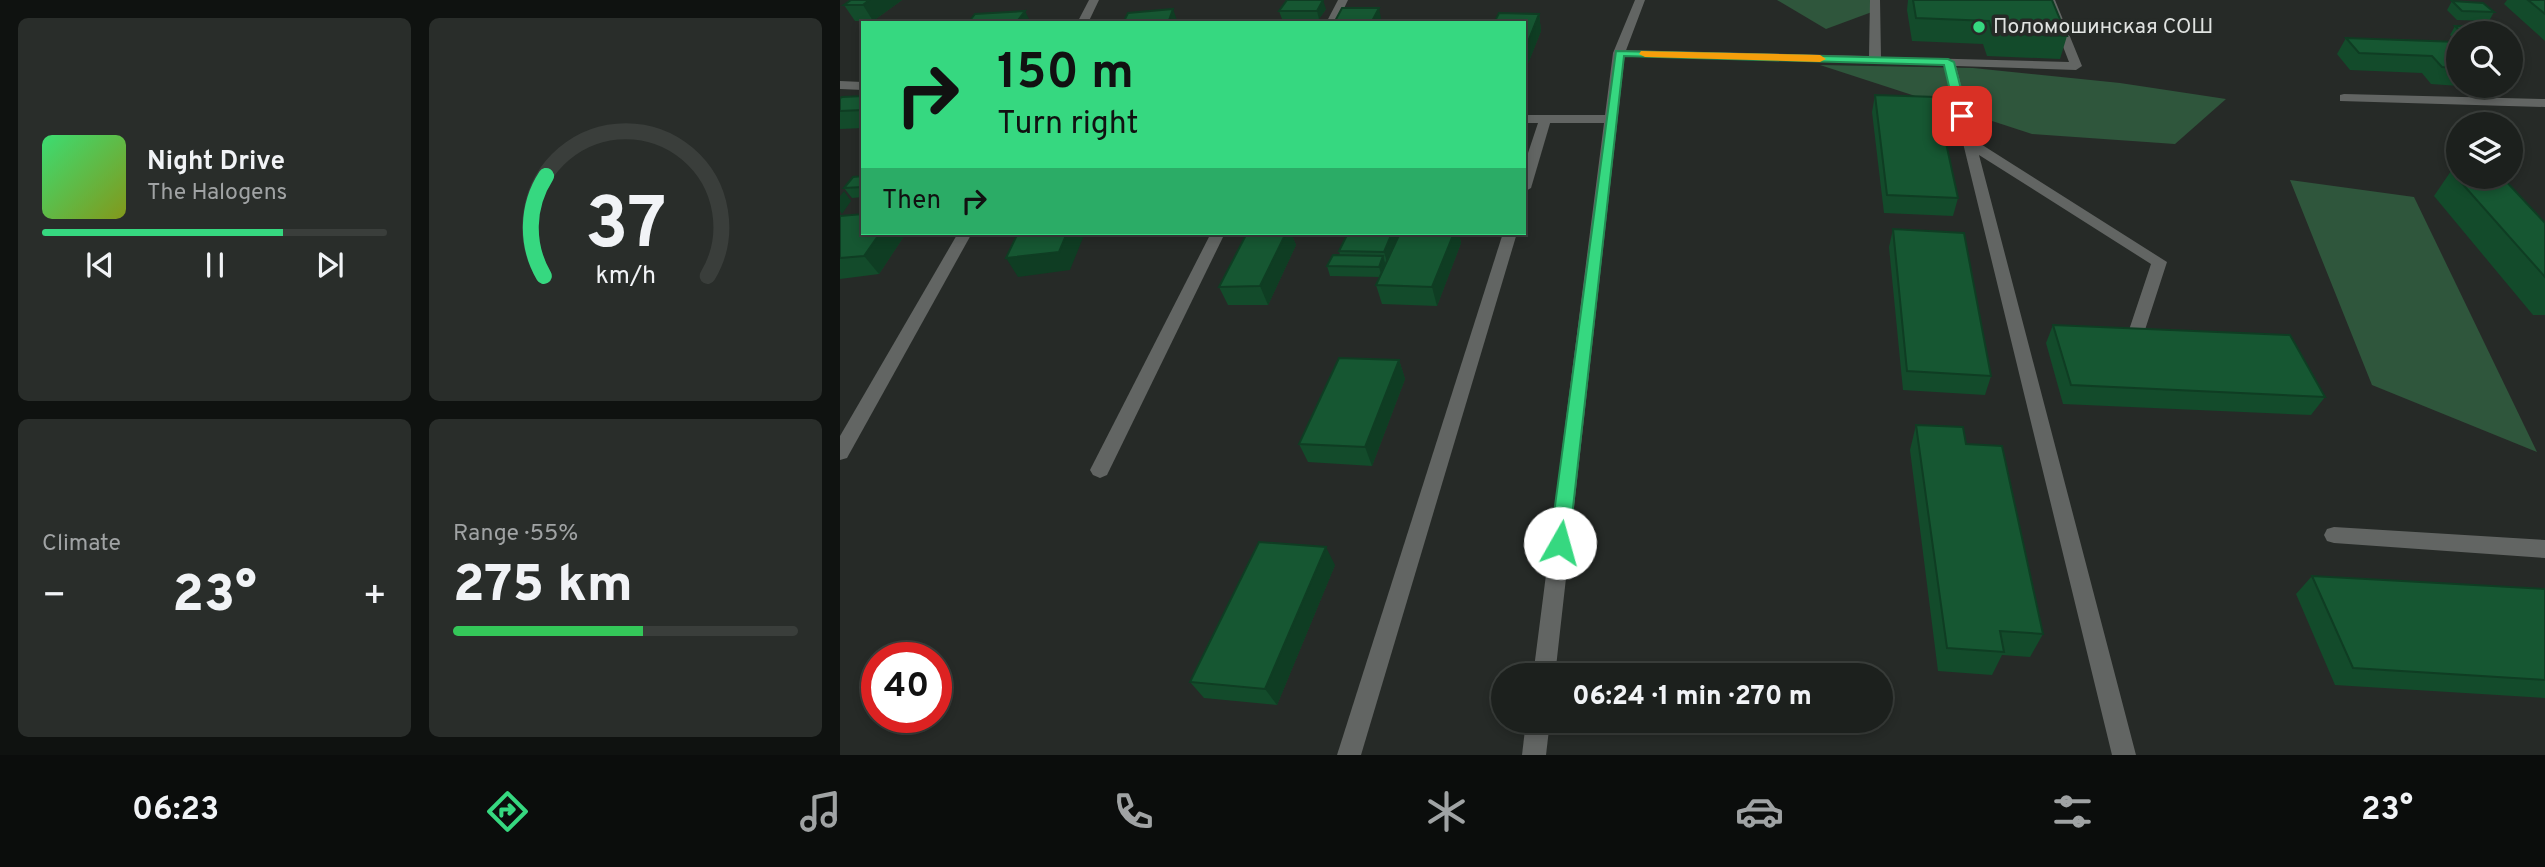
<!DOCTYPE html>
<meta charset="utf-8">
<style>
:root{--surface:#1c201d;--page:#292d2a;--text:#f1f3f6;--muted:#a0a3a4;--line:#3a3e3b;--accent:#36d880}
body{margin:0;font-family:Overpass,sans-serif;background:var(--page);color:var(--text);height:100vh;display:flex;flex-direction:column;font-size:26px;white-space:nowrap}
*{box-sizing:border-box;margin:0}
p{font-size:23px;color:var(--muted)}
.icon{flex:none;width:38px;height:38px;fill:none;stroke:currentColor;stroke-width:2;stroke-linecap:round;stroke-linejoin:round}
.map{position:relative;flex:1;overflow:hidden}
.drawer{display:flex;flex-direction:column;gap:18px;padding:18px;background:#0f1210;width:840px}
.drawer>*{flex:none}
.guide{position:absolute;left:21px;top:21px;width:665px;height:214px;border-radius:0px;box-shadow:0 4px 10px #0003,0 0 0 2px var(--line);background:#36d880;color:#111;overflow:hidden}
.buttons{position:absolute;left:1606px;top:21px;display:grid;gap:14px}
.buttons a{display:grid;place-items:center;width:77px;height:77px;border-radius:50%;background:var(--surface);box-shadow:0 4px 10px #0003,0 0 0 2px var(--line);font-size:35px}
.speed{position:absolute;left:21px;top:642px;display:flex;gap:14px;font-size:35px;font-weight:700;text-align:center}
.speed>*{display:grid;place-content:center;width:91px;height:91px;border-radius:50%;background:var(--surface);box-shadow:0 4px 10px #0003,0 0 0 2px var(--line);line-height:1}
.speed .limit{border:10px solid #d22;background:#fff;color:#111}
.pin{position:absolute;display:grid;place-items:center;width:60px;height:60px;color:#fff;margin:-30px;border-radius:14px;box-shadow:0 4px 10px #0006}
.me{position:absolute;width:77px;margin:-38px;rotate:7deg;stroke-linejoin:round;filter:drop-shadow(0 0 5px #0008)}
.turn{display:flex;align-items:center;gap:24px;height:147px;padding:0 21px;font-size:32px}
.turn .icon{width:91px;height:91px;stroke-width:2.5}
.turn b{display:block;font-size:49px;line-height:60px}
.then{display:flex;align-items:center;height:66px;padding:0 21px;background:#0003;gap:14px;font-size:26px}
.big{font-size:52px;font-weight:800;line-height:1.1}
.drawer .tile{flex:1;display:flex;flex-direction:column;justify-content:center;gap:10px;min-width:0;padding:0 24px;border-radius:10px;background:var(--page)}
.drawer .dial{align-items:center;gap:0}
.dial svg{height:182px;overflow:visible;fill:none;stroke:var(--line);stroke-width:7;stroke-linecap:round;text-anchor:middle}
.dial text{fill:var(--text);stroke:none}
.song{display:flex;align-items:center;gap:21px}
.cover{width:84px;height:84px;border-radius:10px;background:linear-gradient(135deg,hsl(140 70% 55%),hsl(70 70% 35%))}
.played{height:7px;border-radius:4px;background:linear-gradient(90deg,var(--accent) 70%,var(--line) 70%)}
.keys{display:flex;justify-content:space-around;direction:ltr}
.heat{display:flex;justify-content:space-between;align-items:center;font-size:38px;direction:ltr}
.charge{height:10px;border-radius:5px;background:linear-gradient(90deg,#34c759 55%,var(--line) 0)}
.drawer .tiles{flex:1;display:grid;gap:18px;grid-template-columns:repeat(2,1fr)}
.trip{position:absolute;left:651px;top:663px;width:402px;height:70px;border-radius:35px;background:var(--surface);box-shadow:0 4px 10px #0003,0 0 0 2px var(--line);font-weight:800;line-height:70px;text-align:center}
.tab-bar{display:flex;height:112px;justify-content:space-around;align-items:center;background:#0b0d0c;color:var(--muted)}
.tab-bar .icon{width:49px;height:49px}
.tab-bar .on{color:var(--accent)}
.tab-bar b{font-size:32px;color:var(--text)}
main{display:flex;flex:1;min-height:0}
.map>svg:first-child{display:block}
.green{fill:#2f563c}
.lines{fill:none;stroke-linecap:round;stroke-linejoin:round}
.service{fill:#626563;fill-rule:evenodd}
.minor{fill:#626563;fill-rule:evenodd}
.tertiary{fill:#626563;fill-rule:evenodd}
.wall{fill:#134b2b}
.shaded-wall{fill:#0f3d23}
.building{fill:#165732;stroke:#0f3d23;stroke-width:2}
.route{fill:#36d880;stroke:#238c53;stroke-width:2}
.slow{fill:#f59e0b}
.poi-dot{fill:#36d880;stroke:#262a27;stroke-width:2.5}
.labels{text-anchor:middle;dominant-baseline:central;stroke-width:7;stroke-linejoin:round;paint-order:stroke}
.far-poi-label{font-size:21px;fill:#e0e3e1;stroke:#262a27;text-anchor:start}
</style>
<main>
<section class="drawer">
<div class="tiles">
<div class="tile">
<div class="song"><i class="cover"></i><div><b>Night Drive</b><p>The Halogens</p></div></div>
<div class="played"></div>
<div class="keys"><svg class="icon" aria-label="previous" viewBox="0 0 24 24"><path d="M18 5L8 12l10 7zM5 5v14"/></svg><svg class="icon" aria-label="pause" viewBox="0 0 24 24"><path d="M8 5v14M16 5v14"/></svg><svg class="icon" aria-label="next" viewBox="0 0 24 24"><path d="M6 5l10 7-10 7zM19 5v14"/></svg></div>
</div>
<div class="tile dial"><svg viewBox="0 0 100 80">
<path d="M14 69A42 42 0 1 1 86 69"/>
<path d="M14 69A42 42 0 0 1 15 25" stroke="#36d880"/>
<text x="50" y="56" font-size="32" font-weight="700">37</text>
<text x="50" y="72" font-size="11">km/h</text>
</svg></div>
<div class="tile"><p>Climate</p>
<div class="heat"><a>−</a><b class="big">23°</b><a>+</a></div>
</div>
<div class="tile"><p>Range · 55%</p><b class="big">275 km</b><div class="charge"></div></div>
</div>
</section>
<div class="map">
<svg width="1705" height="755" viewBox="0 0 1705 755">
<rect width="100%" height="100%" fill="#262a27"/>
<g class="green">
<polygon points="937,0 1034,0 1040,9 986,29"/>
<polygon points="980,65 1133,68 1280,83 1386,99 1335,144 1192,134"/>
<polygon points="1450,180 1574,197 1697,452 1532,385"/>
</g>
<g class="lines">
<g class="service">
<polygon points="498,0 508,0 497,23 486,23"/>
<polygon points="1030,0 1040,0 1041,57 1229,62 1205,0 1215,0 1242,66 1236,70 1116,66 1136,141 1327,262 1303,336 1295,342 1289,340 1287,336 1311,264 1139,155 1296,755 1272,755 1104,65 779,56 773,53 779,50 1029,56"/>
<polygon points="1504,94 1705,99 1705,107 1500,101 1500,95"/>
<polygon points="705,116 711,120 691,188 684,192 684,165 699,120"/>
<polygon points="371,233 385,233 267,475 260,478 253,475 250,470"/>
<polygon points="663,233 677,233 521,755 497,755"/>
<polygon points="1494,527 1705,540 1705,558 1494,543 1487,541 1484,535 1487,529"/>
</g>
<g class="minor">
<polygon points="249,0 259,0 248,23 237,23"/>
<polygon points="0,81 23,82 23,90 0,89"/>
<polygon points="684,115 770,115 776,119 770,123 684,123"/>
<polygon points="118,233 132,233 7,458 0,460 0,436"/>
</g>
<g class="tertiary">
<polygon points="795,0 805,0 785,53 715,676 693,676 773,53"/>
<polygon points="686,721 710,721 706,755 682,755"/>
</g>
</g>
<g class="wall">
<polygon points="62,0 33,21 15,21 4,5"/>
<polygon points="1068,0 1212,0 1227,36 1220,59 1147,56 1143,44 1072,41 1067,10"/>
<polygon points="1667,0 1705,0 1705,41 1664,4"/>
<polygon points="1612,1 1654,12 1649,21 1617,20 1607,10"/>
<polygon points="486,9 479,19 442,19 439,11"/>
<polygon points="699,14 701,31 687,66 684,66 684,23"/>
<polygon points="1615,26 1667,33 1619,33 1619,86 1591,84 1582,73 1510,70 1497,54 1506,38 1618,42 1610,35"/>
<polygon points="1623,86 1652,86 1651,87"/>
<polygon points="1035,95 1118,198 1113,216 1044,213 1032,112"/>
<polygon points="23,96 23,128 0,129 0,98"/>
<polygon points="1611,171 1705,223 1705,315 1693,315 1594,196"/>
<polygon points="23,176 23,197 12,198 4,188"/>
<polygon points="0,216 23,233 66,233 39,274 0,279"/>
<polygon points="1053,229 1151,376 1145,395 1063,390 1049,247"/>
<polygon points="407,233 451,233 456,245 428,305 388,305 379,287"/>
<polygon points="560,233 619,233 621,243 597,306 542,304 536,285 540,277 490,276 487,266 500,255 499,251 558,234 551,251"/>
<polygon points="1213,325 1485,397 1471,415 1223,404 1206,343"/>
<polygon points="559,360 565,379 532,466 468,462 459,444"/>
<polygon points="1076,425 1126,444 1203,634 1190,657 1162,655 1152,675 1098,671 1070,450"/>
<polygon points="495,565 437,705 364,698 350,682"/>
<polygon points="1472,576 1705,589 1705,698 1495,685 1456,594"/>
</g>
<g class="shaded-wall">
<polygon points="29,0 62,0 33,21 23,5"/>
<polygon points="483,0 486,9 479,19 477,11"/>
<polygon points="539,8 542,23 531,23"/>
<polygon points="333,9 338,23 328,23"/>
<polygon points="185,11 191,23 176,23"/>
<polygon points="699,14 701,31 687,66 685,49"/>
<polygon points="4,191 11,201 2,214 0,211 0,196"/>
<polygon points="40,233 66,233 39,274 24,256"/>
<polygon points="227,233 245,233 230,270 178,277 166,258"/>
<polygon points="446,233 451,233 456,245 428,305 420,286"/>
<polygon points="552,233 558,233 558,234 547,262 544,252"/>
<polygon points="614,233 619,233 621,243 597,306 592,287"/>
<polygon points="543,256 546,266 542,277 539,267"/>
<polygon points="559,360 565,379 532,466 525,447"/>
<polygon points="486,547 495,565 437,705 425,689"/>
</g>
<g class="building">
<polygon points="11,0 29,0 23,5 4,5"/>
<polygon points="447,0 483,0 477,11 439,11"/>
<polygon points="1073,0 1212,0 1227,36 1152,33 1149,21 1076,18"/>
<polygon points="1688,0 1705,0 1705,14"/>
<polygon points="1612,1 1643,3 1654,12 1622,11"/>
<polygon points="502,8 539,8 531,23 494,23"/>
<polygon points="333,9 328,23 283,23 288,13"/>
<polygon points="185,11 176,23 128,23 135,14"/>
<polygon points="659,13 699,14 685,49 684,23 654,23"/>
<polygon points="1615,26 1660,27 1667,33 1622,33"/>
<polygon points="1506,38 1619,42 1619,68 1602,67 1592,56 1519,53"/>
<polygon points="1035,95 1096,97 1118,198 1047,195"/>
<polygon points="23,96 23,110 0,111 0,98 2,97"/>
<polygon points="1611,171 1619,171 1619,177 1662,177 1705,223 1705,277"/>
<polygon points="23,176 23,187 4,188 13,177"/>
<polygon points="23,214 23,233 40,233 24,256 0,258 0,216"/>
<polygon points="1053,229 1124,233 1151,376 1067,371"/>
<polygon points="178,233 227,233 219,252 166,258"/>
<polygon points="407,233 446,233 420,286 379,287"/>
<polygon points="508,233 552,233 544,252 499,251"/>
<polygon points="560,233 614,233 592,287 536,285"/>
<polygon points="493,255 543,256 539,267 487,266"/>
<polygon points="1213,325 1450,335 1485,397 1231,385"/>
<polygon points="499,358 559,360 525,447 459,444"/>
<polygon points="1076,425 1123,427 1126,444 1162,446 1203,634 1160,631 1164,652 1107,648"/>
<polygon points="419,542 486,547 425,689 350,682"/>
<polygon points="1472,576 1705,589 1705,680 1513,668"/>
</g>
<polygon class="route" points="776,51 1108,59 1114,62 1128,116 1122,120 1116,116 1104,65 784,56 729,543 726,549 720,551 713,549 710,543"/>
<polygon class="slow" points="801,51 980,55 986,59 980,62 805,57 799,54"/>
<circle class="poi-dot" cx="1139" cy="27" r="7"/>
<g class="labels">
<g class="far-poi-label">
<text x="1153" y="27">Поломошинская СОШ</text>
</g>
</g>
</svg>
<div class="buttons">
<a><svg class="icon" aria-label="search" viewBox="0 0 24 24"><circle cx="10" cy="10" r="6"/><path d="M15 15l6 6"/></svg></a>
<a><svg class="icon" aria-label="layers" viewBox="0 0 24 24"><path d="M12 4l9 5-9 5-9-5zM3 14l9 5 9-5"/></svg></a>
</div>
<div class="speed"><div class="limit">40</div></div>
<div class="pin" style="left:1122px;top:116px;background:#d93025"><svg class="icon" aria-label="arrive" viewBox="0 0 24 24"><path d="M6 21V4h12l-3 4 3 4H6"/></svg></div>
<svg class="me" style="left:720px;top:543px" viewBox="-20 -20 40 40"><circle r="19" fill="#fff"/><path d="M0-13L10 11 0 6-10 11z" fill="#36d880"/></svg>
<div class="trip">06:24 · 1 min · 270 m</div>
<div class="guide">
<div class="turn"><svg class="icon" aria-label="right" viewBox="0 0 24 24"><path d="M7 20v-9h11M14 6l5 5-5 5"/></svg><div><b>150 m</b>Turn right</div></div>
<div class="then">Then<svg class="icon" aria-label="right" viewBox="0 0 24 24"><path d="M7 20v-9h11M14 6l5 5-5 5"/></svg></div>
</div>
</div>
</main>
<nav class="tab-bar">
<b>06:23</b>
<svg class="icon on" aria-label="directions" viewBox="0 0 24 24"><path d="M12 3l9 9-9 9-9-9zM9 14v-3h6M13 9l2 2-2 2"/></svg>
<svg class="icon" aria-label="music" viewBox="0 0 24 24"><path d="M9 18V5l10-2v13"/><circle cx="6" cy="18" r="3"/><circle cx="16" cy="16" r="3"/></svg>
<svg class="icon" aria-label="phone" viewBox="0 0 24 24"><path d="M5 4h4l2 5-3 2q2 4 5 5l2-3 5 2v4C11 20 4 13 5 4z"/></svg>
<svg class="icon" aria-label="climate" viewBox="0 0 24 24"><path d="M12 3v18M4 7l16 10M4 17L20 7"/></svg>
<svg class="icon" aria-label="car" viewBox="0 0 24 24"><path d="M5 17H2v-5l4-1 3-4h7l3 4 3 1v5h-3M9 17h6M6 11h13"/><circle cx="7" cy="17" r="2"/><circle cx="17" cy="17" r="2"/></svg>
<svg class="icon" aria-label="filters" viewBox="0 0 24 24"><path d="M4 7h16M4 17h16"/><circle cx="9" cy="7" r="2"/><circle cx="15" cy="17" r="2"/></svg>
<b>23°</b>
</nav>
